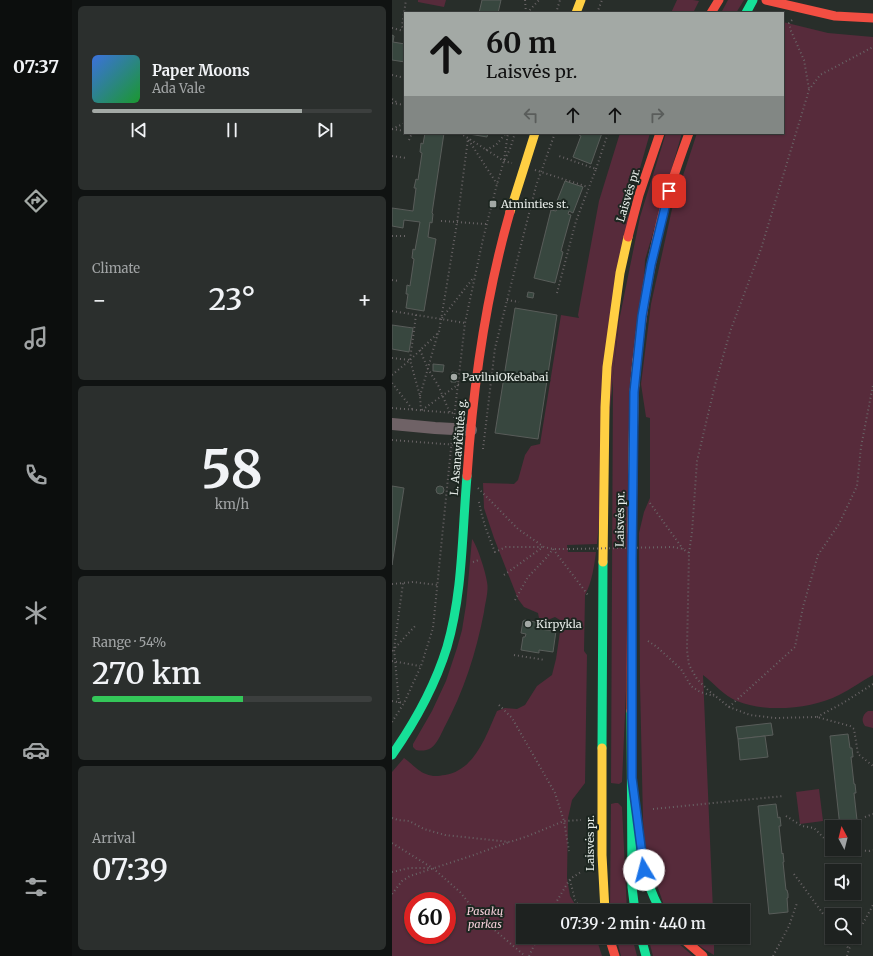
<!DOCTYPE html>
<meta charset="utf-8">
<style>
:root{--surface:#1e2220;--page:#2b2f2d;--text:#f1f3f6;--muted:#a1a4a5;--line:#3c3f3e;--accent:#a3a9a5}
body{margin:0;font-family:Merriweather,serif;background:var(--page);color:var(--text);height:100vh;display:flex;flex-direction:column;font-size:15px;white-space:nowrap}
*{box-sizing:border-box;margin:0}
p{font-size:13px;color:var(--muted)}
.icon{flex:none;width:22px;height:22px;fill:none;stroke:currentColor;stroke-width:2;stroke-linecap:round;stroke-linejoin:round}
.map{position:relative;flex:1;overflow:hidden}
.drawer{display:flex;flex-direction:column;gap:6px;padding:6px;background:#101312;width:320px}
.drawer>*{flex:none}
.banner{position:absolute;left:12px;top:12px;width:380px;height:122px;border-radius:0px;box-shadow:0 1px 3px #0004,0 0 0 1px var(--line);background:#a3a9a5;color:#111;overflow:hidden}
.needle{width:26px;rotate:353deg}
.controls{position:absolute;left:433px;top:820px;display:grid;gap:8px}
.controls a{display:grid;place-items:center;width:36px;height:36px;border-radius:0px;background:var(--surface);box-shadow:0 1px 3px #0004,0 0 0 1px var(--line);font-size:20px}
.speed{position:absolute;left:12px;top:892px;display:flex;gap:8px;font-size:20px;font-weight:700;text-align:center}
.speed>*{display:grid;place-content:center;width:52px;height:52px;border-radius:50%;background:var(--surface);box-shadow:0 1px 3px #0004,0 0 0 1px var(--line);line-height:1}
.speed .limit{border:6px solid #d22;background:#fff;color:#111}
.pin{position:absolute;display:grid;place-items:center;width:34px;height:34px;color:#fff;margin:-17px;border-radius:8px;box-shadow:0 2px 6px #0006}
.me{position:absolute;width:44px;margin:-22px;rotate:352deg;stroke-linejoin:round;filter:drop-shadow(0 0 3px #0008)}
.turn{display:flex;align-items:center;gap:14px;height:84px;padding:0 16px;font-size:18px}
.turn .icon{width:52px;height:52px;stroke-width:2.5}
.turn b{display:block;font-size:28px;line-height:34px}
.lanes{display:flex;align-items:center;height:38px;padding:0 16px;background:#0003;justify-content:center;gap:20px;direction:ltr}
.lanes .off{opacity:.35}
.big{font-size:30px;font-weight:600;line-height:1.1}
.drawer .widget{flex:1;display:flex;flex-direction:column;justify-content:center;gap:6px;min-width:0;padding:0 14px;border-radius:6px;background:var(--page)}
.drawer .dial{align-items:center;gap:0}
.dial b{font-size:52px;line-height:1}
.song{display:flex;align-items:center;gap:12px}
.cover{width:48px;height:48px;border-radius:6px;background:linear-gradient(135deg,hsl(220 70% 55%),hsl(130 70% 35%))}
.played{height:4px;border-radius:2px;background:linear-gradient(90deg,var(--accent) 75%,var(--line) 75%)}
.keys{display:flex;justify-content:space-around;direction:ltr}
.heat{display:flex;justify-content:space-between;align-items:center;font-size:22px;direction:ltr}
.charge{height:6px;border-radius:3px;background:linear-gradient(90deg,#34c759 54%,var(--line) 0)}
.trip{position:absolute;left:124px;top:904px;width:234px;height:40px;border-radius:0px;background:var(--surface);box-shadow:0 1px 3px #0004,0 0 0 1px var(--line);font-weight:600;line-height:40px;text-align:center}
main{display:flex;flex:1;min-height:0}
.menu{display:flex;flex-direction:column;width:72px;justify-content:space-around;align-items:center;background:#0c0e0d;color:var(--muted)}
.menu .icon{width:28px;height:28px}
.menu .selected{color:var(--accent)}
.menu b{font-size:18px;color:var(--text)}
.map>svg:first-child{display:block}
.green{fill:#572b3b;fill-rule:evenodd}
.building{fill:#38473f;stroke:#595d5a}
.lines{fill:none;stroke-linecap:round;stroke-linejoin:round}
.path{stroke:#696466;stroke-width:2;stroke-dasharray:1 3;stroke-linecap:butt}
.street{stroke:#6f6266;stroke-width:12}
.fast{stroke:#16e098;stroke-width:9}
.slow{stroke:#ffcf43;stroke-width:9}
.jam{stroke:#f24e42;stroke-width:9}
.path-bridge{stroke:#696466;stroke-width:2;stroke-dasharray:1 3;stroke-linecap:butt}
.route-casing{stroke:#114b97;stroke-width:10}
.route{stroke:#1a73e8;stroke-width:7}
.poi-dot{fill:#a3a9a5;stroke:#1c2620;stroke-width:1.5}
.labels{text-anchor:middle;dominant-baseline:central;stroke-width:4;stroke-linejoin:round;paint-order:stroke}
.street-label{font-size:11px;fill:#e5ebe7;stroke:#1c2620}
.poi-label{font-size:11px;fill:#e5ebe7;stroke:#1c2620;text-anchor:start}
.park-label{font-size:11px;font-style:italic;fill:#f6cfda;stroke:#1c2620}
</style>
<main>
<nav class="menu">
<b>07:37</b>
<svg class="icon selected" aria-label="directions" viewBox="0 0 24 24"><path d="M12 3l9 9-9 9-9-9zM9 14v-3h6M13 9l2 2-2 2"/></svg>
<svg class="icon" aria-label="music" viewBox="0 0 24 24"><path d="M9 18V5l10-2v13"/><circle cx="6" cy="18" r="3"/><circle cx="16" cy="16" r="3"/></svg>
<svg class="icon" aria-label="phone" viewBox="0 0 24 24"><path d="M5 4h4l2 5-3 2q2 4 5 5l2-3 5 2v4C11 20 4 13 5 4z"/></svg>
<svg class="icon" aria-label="climate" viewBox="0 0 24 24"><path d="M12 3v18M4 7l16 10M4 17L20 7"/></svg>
<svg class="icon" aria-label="car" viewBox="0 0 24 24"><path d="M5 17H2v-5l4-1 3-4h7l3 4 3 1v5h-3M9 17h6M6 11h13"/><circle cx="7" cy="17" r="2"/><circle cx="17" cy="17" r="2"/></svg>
<svg class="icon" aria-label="filters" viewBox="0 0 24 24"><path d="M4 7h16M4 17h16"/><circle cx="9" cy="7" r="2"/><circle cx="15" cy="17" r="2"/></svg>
</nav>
<section class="drawer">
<div class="widget">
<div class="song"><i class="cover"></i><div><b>Paper Moons</b><p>Ada Vale</p></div></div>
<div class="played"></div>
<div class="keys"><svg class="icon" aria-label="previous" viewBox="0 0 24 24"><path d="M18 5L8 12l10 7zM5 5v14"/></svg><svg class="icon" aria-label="pause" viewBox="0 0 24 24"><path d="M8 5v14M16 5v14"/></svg><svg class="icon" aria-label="next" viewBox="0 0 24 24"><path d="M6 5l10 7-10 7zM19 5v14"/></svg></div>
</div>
<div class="widget"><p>Climate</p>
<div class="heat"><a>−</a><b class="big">23°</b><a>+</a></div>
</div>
<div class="widget dial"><b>58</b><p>km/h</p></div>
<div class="widget"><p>Range · 54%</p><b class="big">270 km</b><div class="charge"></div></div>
<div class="widget"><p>Arrival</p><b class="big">07:39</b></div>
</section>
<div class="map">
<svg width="481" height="956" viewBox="0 0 481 956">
<rect width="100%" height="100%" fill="#282e2a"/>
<g class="green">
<polygon points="26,0 54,0 52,7 26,2"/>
<polygon points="285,0 301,0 307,1 301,13 279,13"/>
<polygon points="336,0 352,0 344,13 329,13"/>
<path d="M391 22 436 33 481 37V675C470 681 459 689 447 695 420 709 373 713 345 701 332 696 322 683 311 675L321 911H274L253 851 251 820 248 683 247 533 252 512 258 498V418L254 417 249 384 259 304 280 209 305 133H391Z"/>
<path d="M228 133H258L238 203 205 544 175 545 176 552H204C202 567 200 582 193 595L192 651 195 655 193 783 180 800 176 818 175 878 178 896 187 911H131V937H204L210 956H0V772L12 758C19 763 27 772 34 774 41 777 46 776 53 775 83 770 94 736 105 711L113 708 125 709 133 705 145 686 160 675 164 659 169 625 168 620 163 617 153 621 147 618 146 613 132 607 126 599 102 538 92 508 91 483 122 484 126 480 133 455 139 446 148 444 169 315 187 318 186 315 207 201ZM21 901H55V935H21Z"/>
<polygon points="274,133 290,133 253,260 230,782 227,784 219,783 221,377 227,321 248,217"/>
<path d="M80 539C85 545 94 573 95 582 97 591 93 603 92 612 84 653 72 691 52 728 49 734 45 744 39 748 34 751 29 751 24 750L21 747V744L40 711 54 681 65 648 70 630 74 605Z"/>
<path d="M476 711H481V728L473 726C469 721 470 715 476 711Z"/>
<polygon points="427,789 431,821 408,824 404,792"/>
<polygon points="223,803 226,803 230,807 235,911 218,911 219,804"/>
<polygon points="224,937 240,937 245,956 229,956"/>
<polygon points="256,937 279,937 301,956 261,956"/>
<polygon points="296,937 322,937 322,955 312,949"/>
</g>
<g class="building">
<polygon points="90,0 109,0 106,13 87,13"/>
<polygon points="0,35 2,36 1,42 13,44 13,62 0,60"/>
<polygon points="33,133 52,133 40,213 41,214 40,223 38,222 36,237 44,239 32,311 14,308 16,294 14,294 15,285 18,286 22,259 20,258 21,249 23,250 28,222 12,220 11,228 0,226 0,208 21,211 24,188 22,188 24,179 26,180 30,153 28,152 29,143 31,144"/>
<polygon points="77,133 96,133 95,137 77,134"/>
<polygon points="187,133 210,133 199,164 181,157 189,136 187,135"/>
<polygon points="173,181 191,187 181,213 177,211 176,214 179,215 169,251 171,252 163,283 142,278 159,210 164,211 166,207 163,206"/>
<polygon points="136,292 142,293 141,298 135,297"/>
<polygon points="123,308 165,315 146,439 103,433"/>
<polygon points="0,325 21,328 17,352 0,349"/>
<polygon points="41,364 52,365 51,372 41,371"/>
<polygon points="60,372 65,373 64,382 59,382"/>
<circle cx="48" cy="490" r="4"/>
<polygon points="0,486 12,488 0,565"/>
<polygon points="133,620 148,623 147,629 164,631 161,652 147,650 147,653 129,650 131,637 133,637 134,634 129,633 131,621"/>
<polygon points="379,723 381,735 346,739 344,727"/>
<polygon points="456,734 458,748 460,748 461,757 459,757 462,784 463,784 464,793 462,793 465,820 467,820 468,829 466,829 468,843 462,844 462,827 448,827 438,736"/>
<polygon points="373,736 376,757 348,760 346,739"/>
<polygon points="384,804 386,818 388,817 389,826 387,826 390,854 391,853 392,862 391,862 394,890 395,890 396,894 396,898 395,898 396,912 377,914 366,806"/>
</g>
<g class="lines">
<g class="path">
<polyline points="133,0 134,13"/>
<polyline points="135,13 147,0"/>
<polyline points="164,13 168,0"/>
<polyline points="205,13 210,0"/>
<polyline points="400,20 397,23 399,31 412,60 417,89"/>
<polyline points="0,28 12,31"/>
<polyline points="12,31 10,26 14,0"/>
<polyline points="0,75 13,78"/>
<polyline points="0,99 6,103"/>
<polyline points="0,103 13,105"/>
<polyline points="0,129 13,123"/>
<polyline points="0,129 13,131"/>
<polyline points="68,133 112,161 120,163"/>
<polyline points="17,140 20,133"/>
<polyline points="94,150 104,145 114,133"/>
<polyline points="0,156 14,158"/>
<polyline points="112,160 116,133"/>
<polyline points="204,169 216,133"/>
<polyline points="143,170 196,187"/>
<polyline points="49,221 94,224"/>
<polyline points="0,236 16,236"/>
<polyline points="0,280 7,281"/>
<polyline points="165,293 184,221 204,169 167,156"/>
<polyline points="115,300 127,302"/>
<polyline points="0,311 73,323"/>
<polyline points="24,315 18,360 28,396 29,411"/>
<polyline points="50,318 82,277"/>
<polyline points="28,350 36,369 46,385 58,413"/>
<polyline points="0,358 18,360"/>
<polyline points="0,375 18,360 47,332 65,223 76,139 105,184"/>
<polyline points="0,383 21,410"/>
<polyline points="28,396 46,333"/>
<polyline points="0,408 62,413"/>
<polyline points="30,410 67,384"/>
<polyline points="62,418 73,323 91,239 105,184 112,161 118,149 123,133"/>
<polyline points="0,440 65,445"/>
<polyline points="91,449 103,348 144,186 163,133"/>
<polyline points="86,488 126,529 152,547 161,549 177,549"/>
<path d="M87 502C90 519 96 535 103 552L114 547H152"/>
<polyline points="258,503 291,549"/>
<polyline points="281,547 291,549 297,553 295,650 297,665 305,679 317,691 337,707 358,715 383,718 425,717 458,726 462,729 466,754 481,766"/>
<polyline points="161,549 196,595"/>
<polyline points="297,553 300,532 305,461 323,385 338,332 369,249 417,90 428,75 481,47"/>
<polyline points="81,562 87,560"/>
<polyline points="112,575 151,547"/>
<polyline points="0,584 21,582 46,585"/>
<polyline points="123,600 136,577 154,558 161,549"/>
<polyline points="256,641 265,647 289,669 299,686 308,692 322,696"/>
<polyline points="0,651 2,649 11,583"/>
<polyline points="122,655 153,660"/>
<polyline points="0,661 28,666"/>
<polyline points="0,701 12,703"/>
<polyline points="7,703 2,649 24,625"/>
<polyline points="107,705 120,718 163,793 172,821 177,851"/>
<polyline points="337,707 403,647 411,607 426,555 447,524 465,486 469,447 481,385"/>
<polyline points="425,717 451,703 481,684"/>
<polyline points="0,722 12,703 29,666 41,628 60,438"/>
<polyline points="261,809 392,796"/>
<polyline points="394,816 410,826 422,828 440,846"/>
<polyline points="473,817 481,814"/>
<polyline points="0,818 6,820 17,821 32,829 53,835 118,842 136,836 172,821 189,820"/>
<polyline points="0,843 42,869 68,892 84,912 98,926 133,956"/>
<polyline points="449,849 477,851 481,850"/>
<polyline points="0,872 18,868 38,868"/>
<polyline points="402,874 440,926"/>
<polyline points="178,880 183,900 190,911"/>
<polyline points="0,894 10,881 18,876 79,856 117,842"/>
<polyline points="159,911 178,879 189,872"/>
<polyline points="448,937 457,949"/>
<polyline points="137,956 146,937"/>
<polyline points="381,956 397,926 405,903"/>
<polyline points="455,956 457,949 481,905"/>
</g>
<polyline class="street" points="0,424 43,428 79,430"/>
<g class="fast">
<polyline points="354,13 361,0"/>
<polyline points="239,711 240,887 243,911"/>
<polyline points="210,748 211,562"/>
<path d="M0 755C23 722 43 686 55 647 71 592 70 533 75 476"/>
<path d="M249 848C252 871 257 891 269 911"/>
<polyline points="249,937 254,956"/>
</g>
<g class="slow">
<polyline points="184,13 189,0"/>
<polyline points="118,212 143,133"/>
<polyline points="240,532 242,393 245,360"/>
<polyline points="211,562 213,407 215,367 228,273 236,237"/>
<polyline points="210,748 210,855 213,911"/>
</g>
<g class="jam">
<polyline points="374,0 443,16 481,18"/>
<polyline points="319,13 327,0"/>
<polyline points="236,237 247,195 268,133"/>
<path d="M245 360C251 303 261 246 277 191 283 172 290 152 297 133"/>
<path d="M75 476C81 386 93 299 118 212"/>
<polyline points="239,711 240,532"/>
<polyline points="217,937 223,956"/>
<polyline points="289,937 311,956"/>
</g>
<polyline class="path-bridge" points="177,549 281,547"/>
</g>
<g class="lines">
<defs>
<polyline id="route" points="252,870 240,778 240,560 242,392 250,316 259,265 277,191"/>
</defs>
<use href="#route" class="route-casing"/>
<use href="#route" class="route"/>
</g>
<g class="poi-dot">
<rect x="97" y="200" width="8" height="8" rx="2"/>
<circle cx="62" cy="377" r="4"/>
<circle cx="136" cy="624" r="4"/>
</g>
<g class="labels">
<g class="street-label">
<text transform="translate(236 195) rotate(-73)">Laisvės pr.</text>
<text transform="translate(66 447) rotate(-85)">L. Asanavičiūtės g.</text>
<text transform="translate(228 519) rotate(-89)">Laisvės pr.</text>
<text transform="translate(198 843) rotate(-90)">Laisvės pr.</text>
</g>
<g class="poi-label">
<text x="109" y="204">Atminties st.</text>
<text x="70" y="377">PavilniOKebabai</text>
<text x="144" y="624">Kirpykla</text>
</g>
<g class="park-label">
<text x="93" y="911">Pasakų<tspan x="93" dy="13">parkas</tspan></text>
</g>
</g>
</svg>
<div class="controls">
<a><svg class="needle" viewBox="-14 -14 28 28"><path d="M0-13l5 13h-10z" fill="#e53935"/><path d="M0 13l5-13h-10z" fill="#a1a4a5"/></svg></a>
<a><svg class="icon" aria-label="sound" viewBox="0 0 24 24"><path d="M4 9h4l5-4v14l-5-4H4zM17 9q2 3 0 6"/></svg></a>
<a><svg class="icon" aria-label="search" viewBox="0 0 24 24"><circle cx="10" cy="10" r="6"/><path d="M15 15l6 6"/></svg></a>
</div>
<div class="speed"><div class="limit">60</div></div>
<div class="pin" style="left:277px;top:191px;background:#d93025"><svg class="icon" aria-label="arrive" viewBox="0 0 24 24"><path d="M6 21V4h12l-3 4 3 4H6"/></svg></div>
<svg class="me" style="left:252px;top:870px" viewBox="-20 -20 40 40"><circle r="19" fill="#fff"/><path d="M0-13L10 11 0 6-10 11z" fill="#1a73e8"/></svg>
<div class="trip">07:39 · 2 min · 440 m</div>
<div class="banner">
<div class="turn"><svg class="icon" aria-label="ahead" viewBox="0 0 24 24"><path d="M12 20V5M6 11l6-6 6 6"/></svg><div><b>60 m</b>Laisvės pr.</div></div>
<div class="lanes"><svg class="icon off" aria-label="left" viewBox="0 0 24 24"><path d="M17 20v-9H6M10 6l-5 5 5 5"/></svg><svg class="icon" aria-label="ahead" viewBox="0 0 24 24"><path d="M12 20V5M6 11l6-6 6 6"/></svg><svg class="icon" aria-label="ahead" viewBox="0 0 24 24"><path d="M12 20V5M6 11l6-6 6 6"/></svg><svg class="icon off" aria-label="right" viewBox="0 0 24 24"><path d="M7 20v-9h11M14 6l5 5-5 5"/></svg></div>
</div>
</div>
</main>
